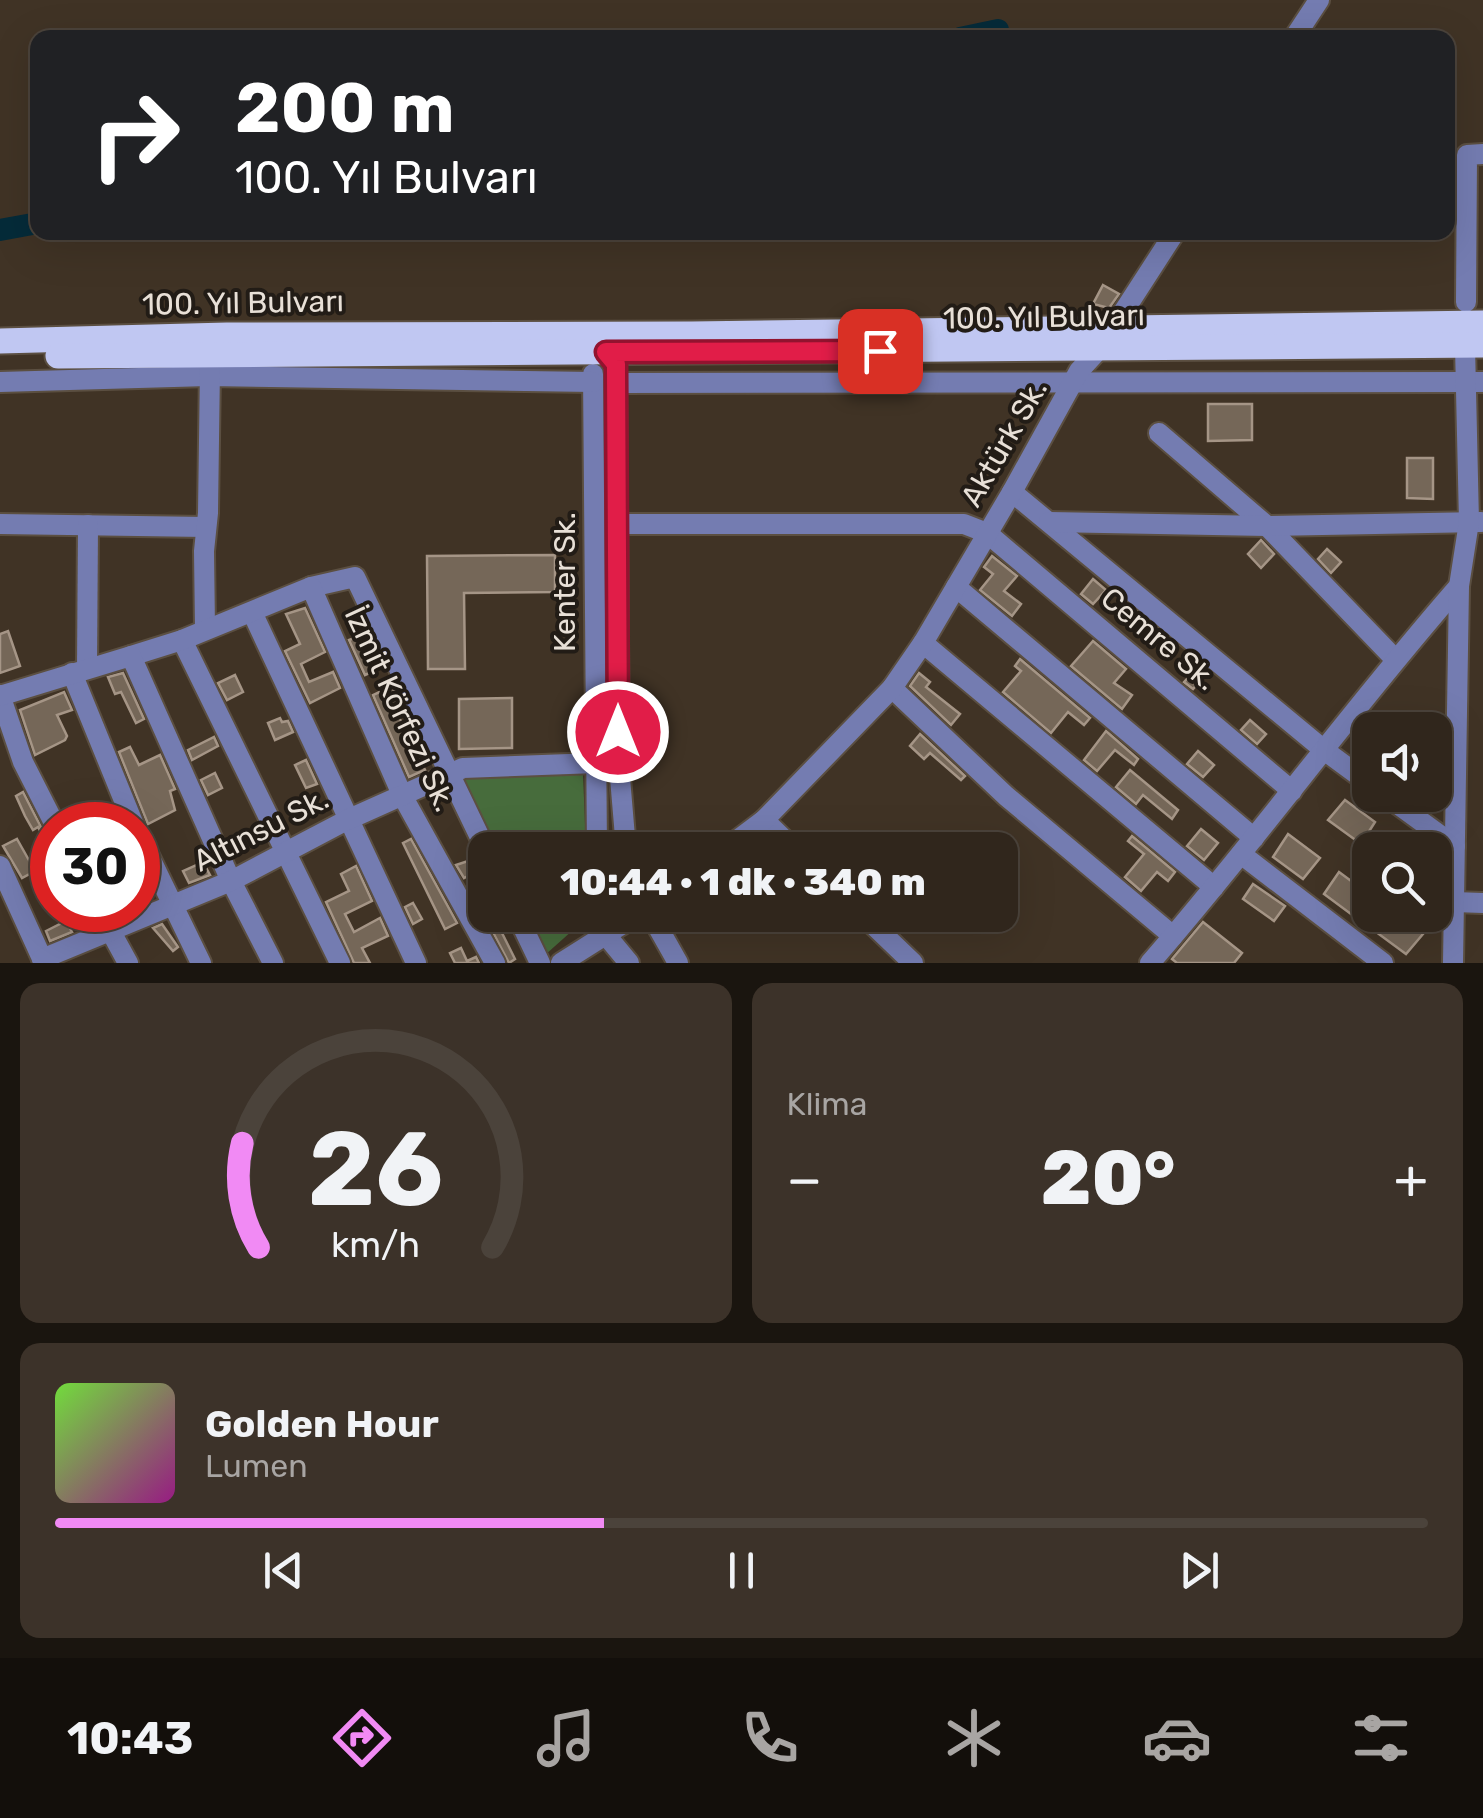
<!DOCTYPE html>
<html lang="tr">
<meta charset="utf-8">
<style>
:root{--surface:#30261c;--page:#3c3229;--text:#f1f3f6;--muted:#a8a5a3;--line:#4b433b;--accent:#f18af4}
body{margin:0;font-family:Rubik,sans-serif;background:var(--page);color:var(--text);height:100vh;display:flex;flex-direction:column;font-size:38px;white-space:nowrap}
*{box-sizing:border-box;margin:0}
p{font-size:32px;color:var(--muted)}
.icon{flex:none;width:55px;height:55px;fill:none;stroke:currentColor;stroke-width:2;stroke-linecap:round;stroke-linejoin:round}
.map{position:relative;height:963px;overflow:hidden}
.side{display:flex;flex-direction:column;gap:20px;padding:20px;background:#1a150f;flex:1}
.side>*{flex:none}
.top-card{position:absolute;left:30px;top:30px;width:1425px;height:210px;border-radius:20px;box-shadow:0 10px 40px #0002,0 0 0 2px var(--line);background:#202124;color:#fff;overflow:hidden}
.tools{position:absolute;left:1352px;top:712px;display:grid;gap:20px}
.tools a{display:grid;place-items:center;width:100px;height:100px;border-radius:20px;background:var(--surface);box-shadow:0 10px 40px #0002,0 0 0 2px var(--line);font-size:50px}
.speed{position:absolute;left:30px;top:802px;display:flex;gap:20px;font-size:50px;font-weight:700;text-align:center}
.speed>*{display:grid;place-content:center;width:130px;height:130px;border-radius:50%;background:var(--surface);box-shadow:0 10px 40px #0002,0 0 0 2px var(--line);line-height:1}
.speed .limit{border:15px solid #d22;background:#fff;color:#111}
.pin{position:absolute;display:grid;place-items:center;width:85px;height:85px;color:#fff;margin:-42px;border-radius:20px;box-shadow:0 5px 15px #0006}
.me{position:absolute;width:110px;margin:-55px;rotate:0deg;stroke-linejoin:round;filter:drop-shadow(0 0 8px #0008)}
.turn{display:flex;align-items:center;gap:35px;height:210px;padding:0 40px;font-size:45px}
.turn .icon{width:130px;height:130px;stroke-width:2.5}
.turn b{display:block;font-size:70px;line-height:85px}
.big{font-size:75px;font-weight:800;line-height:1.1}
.side .widget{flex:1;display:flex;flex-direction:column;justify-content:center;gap:15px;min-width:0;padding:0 35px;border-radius:20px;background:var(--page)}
.side .dial{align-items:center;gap:0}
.dial svg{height:260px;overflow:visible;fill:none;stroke:var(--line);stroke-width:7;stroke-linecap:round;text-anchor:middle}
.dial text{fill:var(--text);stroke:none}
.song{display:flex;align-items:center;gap:30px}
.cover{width:120px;height:120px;border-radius:15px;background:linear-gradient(135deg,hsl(100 70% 55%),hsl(310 70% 35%))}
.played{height:10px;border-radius:5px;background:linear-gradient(90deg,var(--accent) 40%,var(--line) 40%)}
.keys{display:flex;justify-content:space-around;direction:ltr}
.heat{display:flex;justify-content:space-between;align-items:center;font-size:55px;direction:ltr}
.side .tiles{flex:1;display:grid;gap:20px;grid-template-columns:1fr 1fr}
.widget:last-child{grid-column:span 2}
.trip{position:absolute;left:468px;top:832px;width:550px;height:100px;border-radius:20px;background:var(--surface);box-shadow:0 10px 40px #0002,0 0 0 2px var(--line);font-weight:800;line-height:100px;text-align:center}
.tabs{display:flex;height:160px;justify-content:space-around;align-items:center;background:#130f0b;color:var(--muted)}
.tabs .icon{width:70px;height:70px}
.tabs .on{color:var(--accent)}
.tabs b{font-size:45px;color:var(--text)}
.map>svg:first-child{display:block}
.green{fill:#476c3c}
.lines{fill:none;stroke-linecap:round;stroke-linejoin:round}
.river{stroke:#052b39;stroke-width:22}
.building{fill:#756758;stroke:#a59586;stroke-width:2.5}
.minor-casing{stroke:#5b4f41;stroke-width:24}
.major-casing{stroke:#5b4f41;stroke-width:29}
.minor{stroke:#747cb1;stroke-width:20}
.major{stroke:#c0c7f2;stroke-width:25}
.route-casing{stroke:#92132f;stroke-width:25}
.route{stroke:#e11d48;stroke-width:18}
.labels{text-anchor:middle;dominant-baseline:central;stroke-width:8;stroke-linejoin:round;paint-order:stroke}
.street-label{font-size:30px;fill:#e8e0d7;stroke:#221c16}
</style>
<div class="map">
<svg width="1483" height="963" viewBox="0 0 1483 963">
<rect width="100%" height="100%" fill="#403325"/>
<g class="green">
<polygon points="583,773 586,850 494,850 459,775"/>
<polygon points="526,915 579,915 573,930 545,955"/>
</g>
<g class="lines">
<g class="river">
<polyline points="960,38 998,30"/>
<polyline points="0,230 38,223"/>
</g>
</g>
<g class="building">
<polygon points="1103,285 1119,294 1109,308 1093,304"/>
<polygon points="1208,404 1252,404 1252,440 1208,441"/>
<polygon points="1407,458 1433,458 1433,499 1407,498"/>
<polygon points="1261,540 1274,554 1261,568 1248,554"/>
<polygon points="1327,549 1341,562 1331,573 1318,559"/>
<polygon points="555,555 555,592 464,593 465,669 428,669 427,556"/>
<polygon points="992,556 1017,576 1004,591 1021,604 1012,616 980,590 993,574 984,567"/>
<polygon points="1093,579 1106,590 1093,604 1081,594"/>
<polygon points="305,608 325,652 301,664 309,682 333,672 340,688 310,703 285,651 300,644 286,614"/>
<polygon points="8,631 20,666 0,673 0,634"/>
<polygon points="357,637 366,655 375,651 383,667 365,675 349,640"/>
<polygon points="1093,641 1126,669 1114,683 1132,695 1122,709 1071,666"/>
<polygon points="1020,659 1090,718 1084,725 1068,712 1051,733 1003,692 1021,671 1015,666"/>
<polygon points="1200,665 1208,672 1193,689 1184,682"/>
<polygon points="123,673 144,719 136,723 121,692 115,694 108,677"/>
<polygon points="919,673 930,682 926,687 960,714 951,725 910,686"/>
<polygon points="235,675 243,692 227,700 218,683"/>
<polygon points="392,686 402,708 396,711 425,770 409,777 373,695"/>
<polygon points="64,692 72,710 57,715 67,736 65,740 35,755 20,710"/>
<polygon points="512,698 512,748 459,749 459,699"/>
<polygon points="280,718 282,722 288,721 293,732 275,740 268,723"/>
<polygon points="1250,720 1266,734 1257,744 1241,730"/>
<polygon points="1106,731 1138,759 1134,765 1115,750 1097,771 1084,760"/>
<polygon points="920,734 965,776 961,780 930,753 924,759 910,746"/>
<polygon points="214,737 218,746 192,760 188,750"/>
<polygon points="130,747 139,765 160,755 175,789 170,791 175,810 148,824 119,752"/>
<polygon points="1198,751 1214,765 1203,777 1187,764"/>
<polygon points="306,760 317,784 306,788 295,765"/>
<polygon points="1130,770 1178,810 1172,819 1143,795 1136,804 1116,787"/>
<polygon points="215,773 222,788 208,795 201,780"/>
<polygon points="23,792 43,831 52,838 52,853 38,827 33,830 25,816 16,796"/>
<polygon points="1345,800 1375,822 1361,844 1328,820"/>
<polygon points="1201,829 1218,843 1204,860 1187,846"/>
<polygon points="1288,834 1320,858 1303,879 1273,857"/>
<polygon points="1132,836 1175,872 1168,881 1157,872 1141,891 1125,877 1144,854 1128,841"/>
<polygon points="17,839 35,871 22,878 3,846"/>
<polygon points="411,839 457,923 445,929 403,843"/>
<polygon points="474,859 479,870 464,878 456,865"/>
<polygon points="203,862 210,875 189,883 183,871"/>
<polygon points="356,866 372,901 345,914 354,932 380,918 388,936 362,948 370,963 354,963 326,902 349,891 341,874"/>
<polygon points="1339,872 1370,895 1355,917 1324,894"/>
<polygon points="1253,884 1285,906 1274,921 1243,899"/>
<polygon points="413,903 422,919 413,924 405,907"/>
<polygon points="484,915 493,915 515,959 509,963"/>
<polygon points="1386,915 1397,915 1423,934 1406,954 1376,932"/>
<polygon points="66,921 72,932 50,941 46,931"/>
<polygon points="1203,922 1242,953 1234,963 1177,963 1172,959"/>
<polygon points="162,924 178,947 173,951 153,928"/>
<polygon points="461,948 467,961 476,957 479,963 455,963 450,953"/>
</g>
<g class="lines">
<defs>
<g id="minor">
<polyline points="1294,38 1319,0"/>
<polyline points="1466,302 1467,155 1483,154"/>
<polyline points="616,373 619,766 625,837 629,850"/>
<polyline points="593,374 597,850"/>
<polyline points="0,382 208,376 593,382"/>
<polyline points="616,383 1483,382"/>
<polyline points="1159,433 1267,526 1395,659"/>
<polyline points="1012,492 1324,750 1370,784"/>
<polyline points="1049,522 1267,526 1481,522"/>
<polyline points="0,524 206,527"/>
<polyline points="618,524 964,524 987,533 1292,791"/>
<polyline points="311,587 355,577 486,850"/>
<polyline points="956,587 1254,838"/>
<polyline points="252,612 416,963"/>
<polyline points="205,629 204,551 208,513 210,367"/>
<polyline points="182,640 340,963"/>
<polyline points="923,643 1214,887"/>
<polyline points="131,656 182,640 311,587 403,797 495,963"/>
<polyline points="87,669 88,525"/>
<polyline points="72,673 134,825"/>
<polyline points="892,688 1006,796 1173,936"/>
<polyline points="0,695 23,762 55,825"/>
<polyline points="0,696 131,656 231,881 273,963"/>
<polyline points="1385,795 1455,846"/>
<polyline points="764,820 795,850"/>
<polyline points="138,833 201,963"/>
<polyline points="724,850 764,820 892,688 923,643 1012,492 1079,371 1100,348 1175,232"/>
<polyline points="1241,854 1383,963"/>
<polyline points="0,866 44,963"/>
<polyline points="1454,902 1483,903"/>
<polyline points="99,910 128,963"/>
<polyline points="517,915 540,963"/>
<polyline points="602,915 605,934 629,963"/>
<polyline points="651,915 678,963"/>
<polyline points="863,915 913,963"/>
<polyline points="42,959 231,881 347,820 463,768 596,763"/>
<polyline points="561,963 637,915"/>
<path d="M1150 963C1257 840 1352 708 1459 586"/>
<polyline points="1453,963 1459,586 1469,522 1465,346"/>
</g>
<g id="major">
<polyline points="0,341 227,335 692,334 1483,323"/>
<polyline points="58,356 1483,345"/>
</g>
</defs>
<use href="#minor" class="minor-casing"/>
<use href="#major" class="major-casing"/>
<use href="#minor" class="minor"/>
<use href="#major" class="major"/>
</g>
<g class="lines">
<defs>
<polyline id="route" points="618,732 616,371 616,364 606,352 880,351"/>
</defs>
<use href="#route" class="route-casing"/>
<use href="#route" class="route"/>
</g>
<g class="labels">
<g class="street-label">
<text transform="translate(243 303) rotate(-1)">100. Yıl Bulvarı</text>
<text transform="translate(1044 317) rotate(-1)">100. Yıl Bulvarı</text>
<text transform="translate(1004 443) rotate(-60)">Aktürk Sk.</text>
<text transform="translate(565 582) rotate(-90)">Kenter Sk.</text>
<text transform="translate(1159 639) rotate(40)">Cemre Sk.</text>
<text transform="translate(400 709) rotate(65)">İzmit Körfezi Sk.</text>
<text transform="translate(261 830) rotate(-27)">Altınsu Sk.</text>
</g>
</g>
</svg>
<div class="tools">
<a><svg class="icon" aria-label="sound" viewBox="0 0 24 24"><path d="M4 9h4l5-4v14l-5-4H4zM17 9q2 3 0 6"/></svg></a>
<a><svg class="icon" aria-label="search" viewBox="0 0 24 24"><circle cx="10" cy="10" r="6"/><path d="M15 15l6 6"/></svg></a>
</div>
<div class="speed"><div class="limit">30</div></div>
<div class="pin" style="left:880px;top:351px;background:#d93025"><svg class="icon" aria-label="arrive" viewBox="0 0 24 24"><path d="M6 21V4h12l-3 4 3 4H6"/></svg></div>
<svg class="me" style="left:618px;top:732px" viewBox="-20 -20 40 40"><circle r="17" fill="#e11d48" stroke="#fff" stroke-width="3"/><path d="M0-11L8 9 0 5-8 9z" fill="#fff"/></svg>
<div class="trip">10:44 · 1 dk · 340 m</div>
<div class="top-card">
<div class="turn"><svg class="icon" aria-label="right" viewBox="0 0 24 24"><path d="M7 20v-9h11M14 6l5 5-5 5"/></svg><div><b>200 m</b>100. Yıl Bulvarı</div></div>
</div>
</div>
<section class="side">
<div class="tiles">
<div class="widget dial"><svg viewBox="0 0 100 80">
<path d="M14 69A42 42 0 1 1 86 69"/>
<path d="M14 69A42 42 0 0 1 9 37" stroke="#f18af4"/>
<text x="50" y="56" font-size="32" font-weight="700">26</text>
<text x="50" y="72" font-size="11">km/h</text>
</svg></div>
<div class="widget"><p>Klima</p>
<div class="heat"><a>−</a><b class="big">20°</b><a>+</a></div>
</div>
<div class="widget">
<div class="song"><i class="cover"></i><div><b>Golden Hour</b><p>Lumen</p></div></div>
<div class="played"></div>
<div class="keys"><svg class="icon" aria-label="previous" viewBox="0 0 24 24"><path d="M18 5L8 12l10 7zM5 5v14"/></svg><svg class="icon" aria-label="pause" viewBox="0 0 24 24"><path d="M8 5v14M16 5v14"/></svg><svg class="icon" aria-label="next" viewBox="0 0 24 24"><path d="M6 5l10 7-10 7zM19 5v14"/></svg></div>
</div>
</div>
</section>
<nav class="tabs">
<b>10:43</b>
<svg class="icon on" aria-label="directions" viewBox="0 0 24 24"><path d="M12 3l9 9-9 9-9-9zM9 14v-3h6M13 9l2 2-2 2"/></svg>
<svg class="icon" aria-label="music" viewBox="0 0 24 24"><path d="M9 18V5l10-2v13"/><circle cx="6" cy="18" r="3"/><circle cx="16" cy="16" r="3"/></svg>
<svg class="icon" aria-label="phone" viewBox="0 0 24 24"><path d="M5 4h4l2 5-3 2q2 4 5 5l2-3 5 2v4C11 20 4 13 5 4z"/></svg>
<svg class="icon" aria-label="climate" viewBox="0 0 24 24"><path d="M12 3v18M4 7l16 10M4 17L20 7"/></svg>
<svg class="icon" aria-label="car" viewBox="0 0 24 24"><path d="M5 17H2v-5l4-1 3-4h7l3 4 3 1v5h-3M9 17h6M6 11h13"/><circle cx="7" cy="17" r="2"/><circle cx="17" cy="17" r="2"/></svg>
<svg class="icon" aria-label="filters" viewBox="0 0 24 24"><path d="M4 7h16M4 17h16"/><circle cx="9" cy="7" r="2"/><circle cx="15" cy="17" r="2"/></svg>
</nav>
